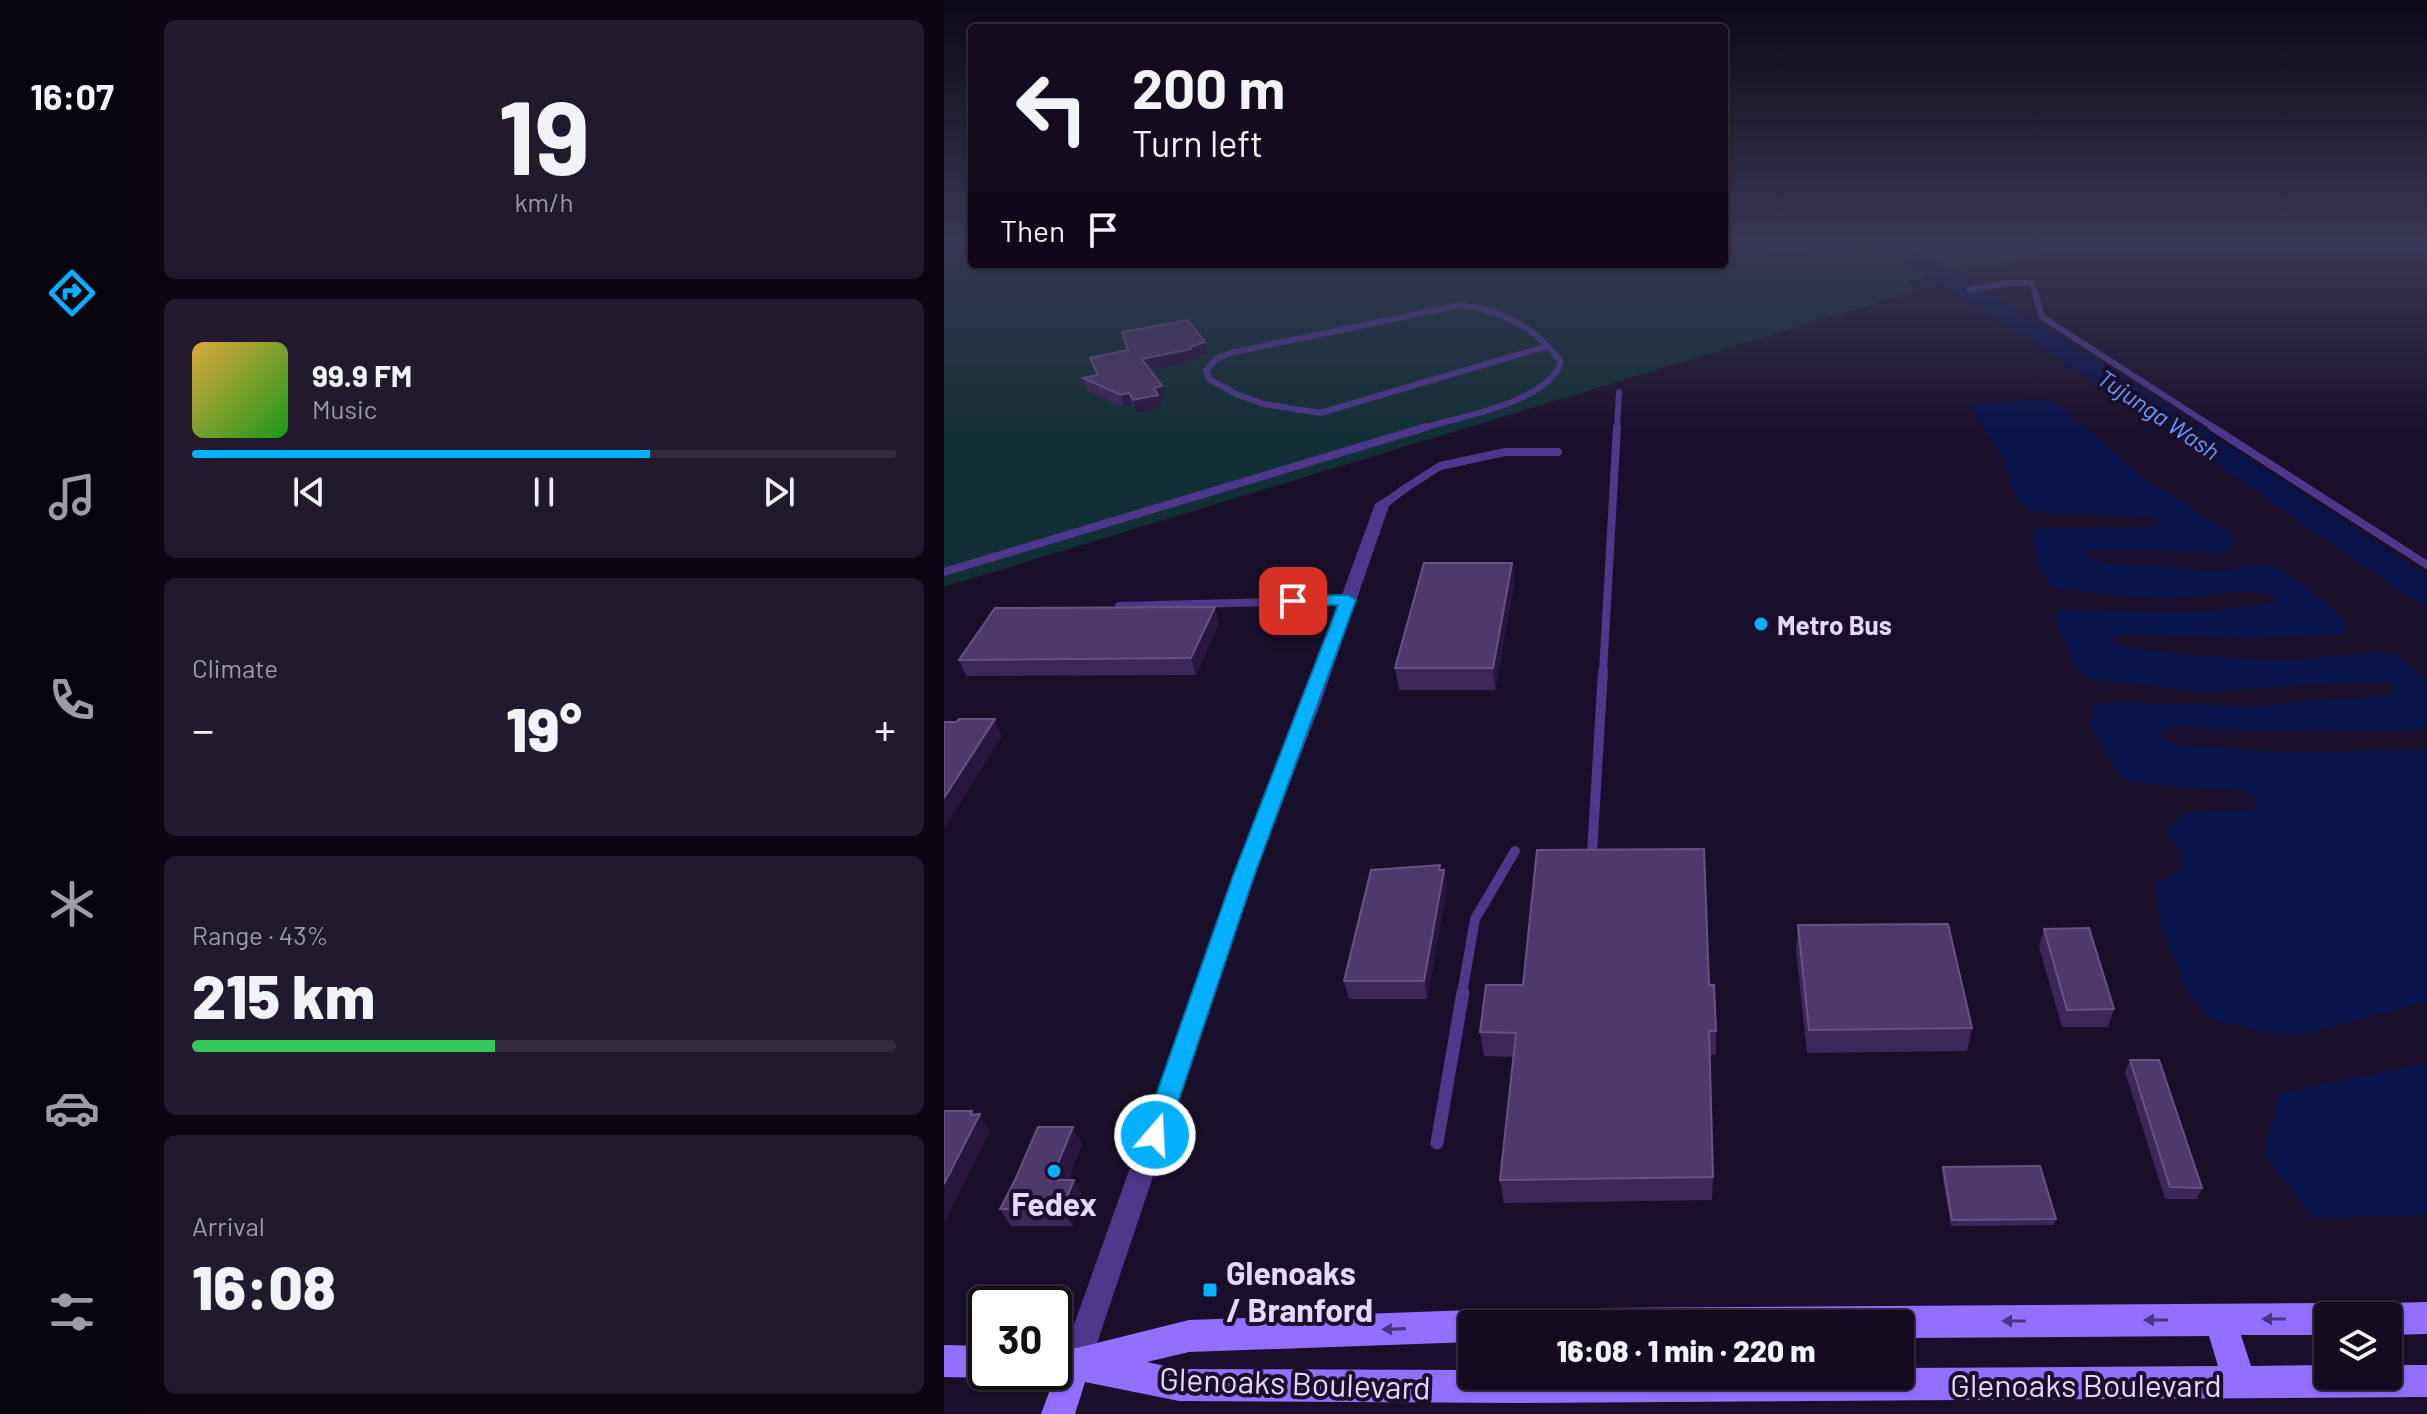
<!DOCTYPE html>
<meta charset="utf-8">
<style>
:root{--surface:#140b20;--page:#21192d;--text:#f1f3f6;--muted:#9d9ba5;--line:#332b3e;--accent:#04b0ff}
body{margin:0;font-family:Barlow,sans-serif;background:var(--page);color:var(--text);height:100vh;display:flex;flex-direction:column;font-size:30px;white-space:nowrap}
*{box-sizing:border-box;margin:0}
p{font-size:26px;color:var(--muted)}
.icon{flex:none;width:44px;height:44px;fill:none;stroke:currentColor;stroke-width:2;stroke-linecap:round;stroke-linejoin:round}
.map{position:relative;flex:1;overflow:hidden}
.drawer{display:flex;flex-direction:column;gap:20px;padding:20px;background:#0b0612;width:800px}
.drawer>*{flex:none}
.top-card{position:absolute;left:24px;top:24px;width:760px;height:244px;border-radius:8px;box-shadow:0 2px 6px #0004,0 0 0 2px var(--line);background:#140b20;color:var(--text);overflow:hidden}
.buttons{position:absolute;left:1370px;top:1302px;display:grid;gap:16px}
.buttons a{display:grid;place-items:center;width:88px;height:88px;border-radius:8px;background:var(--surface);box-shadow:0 2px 6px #0004,0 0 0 2px var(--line);font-size:40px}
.speed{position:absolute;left:24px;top:1286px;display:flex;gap:16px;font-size:40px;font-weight:700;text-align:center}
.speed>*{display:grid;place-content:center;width:104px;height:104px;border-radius:50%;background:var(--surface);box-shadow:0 2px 6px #0004,0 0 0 2px var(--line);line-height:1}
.speed .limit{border:4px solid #111;border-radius:12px;background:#fff;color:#111}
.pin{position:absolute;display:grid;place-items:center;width:68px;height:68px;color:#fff;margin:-34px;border-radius:16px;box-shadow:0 4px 12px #0006}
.me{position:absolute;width:88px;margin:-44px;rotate:19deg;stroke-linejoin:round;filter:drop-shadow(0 0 6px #0008)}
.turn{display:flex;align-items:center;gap:28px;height:168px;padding:0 32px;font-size:36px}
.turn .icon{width:104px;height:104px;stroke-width:2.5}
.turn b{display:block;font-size:56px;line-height:68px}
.then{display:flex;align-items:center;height:76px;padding:0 32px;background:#0003;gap:16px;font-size:30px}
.big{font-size:60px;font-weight:800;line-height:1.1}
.drawer .widget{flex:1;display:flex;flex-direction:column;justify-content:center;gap:12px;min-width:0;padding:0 28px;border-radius:12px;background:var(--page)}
.drawer .dial{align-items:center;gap:0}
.dial b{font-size:104px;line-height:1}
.song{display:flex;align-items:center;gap:24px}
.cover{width:96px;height:96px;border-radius:12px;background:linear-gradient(135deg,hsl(40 70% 55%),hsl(120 70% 35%))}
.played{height:8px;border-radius:4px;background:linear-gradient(90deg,var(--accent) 65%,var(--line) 65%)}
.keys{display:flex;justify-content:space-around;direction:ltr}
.heat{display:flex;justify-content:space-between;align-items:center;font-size:44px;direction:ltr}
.charge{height:12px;border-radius:6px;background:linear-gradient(90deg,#34c759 43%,var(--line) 0)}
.trip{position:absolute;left:514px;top:1310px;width:456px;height:80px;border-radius:8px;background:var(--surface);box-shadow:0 2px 6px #0004,0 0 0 2px var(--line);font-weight:800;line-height:80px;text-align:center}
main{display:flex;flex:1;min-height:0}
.tabs{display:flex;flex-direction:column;width:144px;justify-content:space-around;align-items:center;background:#08040d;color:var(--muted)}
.tabs .icon{width:56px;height:56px}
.tabs .current{color:var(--accent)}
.tabs b{font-size:36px;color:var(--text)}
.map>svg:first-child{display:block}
.green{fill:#122f35}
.water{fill:#08124b}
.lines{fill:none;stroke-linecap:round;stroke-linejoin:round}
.lane-far3{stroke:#4d388c;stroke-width:6}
.lane-far2{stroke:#4d388c;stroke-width:8}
.lane-far1{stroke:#4d388c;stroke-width:10}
.lane{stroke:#4d388c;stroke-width:13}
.street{fill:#4d388c;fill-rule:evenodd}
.secondary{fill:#926fff;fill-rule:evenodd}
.wall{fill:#3c2759}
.shaded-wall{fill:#27163e}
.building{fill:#4e3a6a;stroke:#665382;stroke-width:2}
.oneway{fill:#4a357f}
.route{fill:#04b0ff;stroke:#0372a6;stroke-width:2}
.poi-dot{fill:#04b0ff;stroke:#1a0f2a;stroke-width:3}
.labels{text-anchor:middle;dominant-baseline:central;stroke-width:8;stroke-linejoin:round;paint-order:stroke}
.far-water-label{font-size:24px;font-style:italic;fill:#6698ff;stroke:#1a0f2a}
.poi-label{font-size:26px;font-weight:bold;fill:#e5d8ff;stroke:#1a0f2a;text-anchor:start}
.near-poi-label{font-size:32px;font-weight:bold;fill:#e5d8ff;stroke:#1a0f2a}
.near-street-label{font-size:32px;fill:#e5d8ff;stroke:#1a0f2a}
</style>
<main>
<nav class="tabs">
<b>16:07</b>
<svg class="icon current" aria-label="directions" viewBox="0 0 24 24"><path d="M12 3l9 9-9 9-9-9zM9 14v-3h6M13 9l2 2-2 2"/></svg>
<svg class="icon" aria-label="music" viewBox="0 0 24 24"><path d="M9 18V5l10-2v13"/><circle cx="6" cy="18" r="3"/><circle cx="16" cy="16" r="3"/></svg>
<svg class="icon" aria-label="phone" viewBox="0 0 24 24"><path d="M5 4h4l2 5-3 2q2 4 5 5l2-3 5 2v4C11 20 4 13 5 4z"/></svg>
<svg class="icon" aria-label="climate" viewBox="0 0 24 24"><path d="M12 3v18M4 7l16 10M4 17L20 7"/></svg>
<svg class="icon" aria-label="car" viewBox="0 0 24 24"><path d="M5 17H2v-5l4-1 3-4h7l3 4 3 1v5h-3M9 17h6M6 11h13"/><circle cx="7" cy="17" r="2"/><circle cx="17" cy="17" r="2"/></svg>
<svg class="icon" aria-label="filters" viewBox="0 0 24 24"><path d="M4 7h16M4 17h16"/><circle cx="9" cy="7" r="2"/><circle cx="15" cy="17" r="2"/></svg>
</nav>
<section class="drawer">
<div class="widget dial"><b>19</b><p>km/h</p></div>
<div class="widget">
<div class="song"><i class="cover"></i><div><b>99.9 FM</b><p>Music</p></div></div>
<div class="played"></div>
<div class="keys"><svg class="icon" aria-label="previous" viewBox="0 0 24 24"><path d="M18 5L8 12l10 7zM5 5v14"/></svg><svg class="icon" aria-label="pause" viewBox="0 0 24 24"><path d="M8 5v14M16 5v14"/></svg><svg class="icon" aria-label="next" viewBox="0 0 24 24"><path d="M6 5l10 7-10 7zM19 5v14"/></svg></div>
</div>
<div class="widget"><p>Climate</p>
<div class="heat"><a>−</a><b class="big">19°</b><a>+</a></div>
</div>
<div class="widget"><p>Range · 43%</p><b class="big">215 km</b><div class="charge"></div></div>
<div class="widget"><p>Arrival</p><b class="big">16:08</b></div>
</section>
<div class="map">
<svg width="1483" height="1414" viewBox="0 0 1483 1414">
<rect width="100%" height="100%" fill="#1a0f2a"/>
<polygon class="green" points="0,242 28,242 28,264 780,264 780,242 796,242 825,257 845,260 954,242 1135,242 1042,269 1036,267 962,281 975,290 0,587"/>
<g class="water">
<path d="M924 242H959C1138 347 1310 462 1483 576V609C1299 483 1117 353 924 242Z"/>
<path d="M1099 399 1112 402 1193 473 1285 532 1289 546 1280 552 1154 550 1144 551 1142 556 1168 564 1270 571 1321 565 1338 570 1379 600 1400 621 1402 634 1302 639 1177 634 1169 638 1171 646 1244 655 1336 660 1428 653 1451 654 1483 680V729L1309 730 1230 726 1217 729 1219 738 1235 745 1334 752 1483 750V1002L1358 1034 1323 1032 1268 1019 1244 994 1216 922 1212 885 1237 870 1240 855 1223 833 1238 814 1311 809 1313 798 1303 791 1190 783 1174 775 1148 726 1150 706 1164 702 1310 706 1443 696 1451 690 1445 683 1433 681 1254 692 1145 678 1132 667 1111 617 1117 609 1247 612 1320 605 1334 600 1327 594 1305 591 1219 599 1112 589C1098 580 1087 545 1089 529L1213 527 1216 521C1185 507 1093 523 1077 503 1069 494 1068 480 1063 469 1053 446 1038 425 1026 404Z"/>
<polygon points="1483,1063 1483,1215 1369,1218 1320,1153 1336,1093"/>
</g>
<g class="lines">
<g class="lane-far3">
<polyline points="1026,290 1062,283 1088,283 1098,317 1272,429"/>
<path d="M475 429C514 417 604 403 617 362 593 328 558 311 517 305L286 353 272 359 262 371 265 379 294 395 320 404 376 413 604 346"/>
<polyline points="673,429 675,392"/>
</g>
<g class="lane-far2">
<polyline points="1268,427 1483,565"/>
<polyline points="457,491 496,466 561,452 614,452"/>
<polyline points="0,572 482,427"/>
<polyline points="175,606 404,600"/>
<polyline points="659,673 673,427"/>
</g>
<g class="lane-far1">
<polyline points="648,853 659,671"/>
<polyline points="518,994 531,919 571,851"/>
</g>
<polyline class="lane" points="493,1143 519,992"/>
<polygon class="street" points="457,487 464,491 445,506 377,702 310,876 146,1364 141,1374 131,1379 121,1374 116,1364 290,876 359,702 431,504"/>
<g class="secondary">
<polygon points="1483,1302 1483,1334 1444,1335 1444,1316 1429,1316 1433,1308 1444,1303"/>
<polygon points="1384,1303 1395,1308 1399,1316 1384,1316 1384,1335 1297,1335 1307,1366 1384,1365 1384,1376 1444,1376 1444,1365 1483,1365 1483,1397 568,1403 235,1401 141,1382 131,1414 97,1414 110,1379 98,1372 110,1372 110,1347 133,1348 245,1320 528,1310 539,1315 543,1324 528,1324 528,1342 245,1352 203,1362 235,1369 528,1370 528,1376 956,1376 956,1368 1274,1366 1265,1336 956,1338 956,1324 642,1324 647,1313 658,1308"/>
<polygon points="0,1345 42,1346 42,1372 53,1373 42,1378 0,1377"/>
</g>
</g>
<g class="wall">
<polygon points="261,342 264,354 249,358 250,361 206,370 218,386 221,398 216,400 218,407 193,413 189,405 180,407 143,391 139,378 152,375 146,358"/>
<polygon points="568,563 570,584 551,690 455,690 451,668"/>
<polygon points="275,623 252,675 22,676 15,660"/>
<polygon points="496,865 496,870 500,870 503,888 483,999 405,999 400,981"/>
<polygon points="854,925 1028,1028 1023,1051 863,1053 852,949"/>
<polygon points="1100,929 1170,1009 1164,1027 1118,1027 1095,947"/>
<polygon points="579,985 765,985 772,1031 772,1055 765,1055 769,1177 768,1200 560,1203 556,1180 569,1057 540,1056 536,1032"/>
<polygon points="1186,1060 1258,1188 1253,1199 1221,1199 1181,1072"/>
<polygon points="138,1144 124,1180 130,1180 139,1197 128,1226 67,1226 56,1209"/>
<polygon points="999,1167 1112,1219 1110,1225 1007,1226 998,1173"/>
</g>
<g class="shaded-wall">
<polygon points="261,342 264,354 249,358 250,361 202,371 198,359"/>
<polygon points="218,386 221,398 216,400 218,407 193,413 189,400 210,388"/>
<polygon points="185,393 189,405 180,407 177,395"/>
<polygon points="568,563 570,584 551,690 549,668"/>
<polygon points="271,607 275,623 252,675 247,658"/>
<polygon points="51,719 58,736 0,829 0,798"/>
<polygon points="496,865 498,879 500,870 503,888 483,999 480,981"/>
<polygon points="28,1111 33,1119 36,1114 46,1132 1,1222 0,1220 0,1184"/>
<polygon points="129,1127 138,1144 116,1197 107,1180"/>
<polygon points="130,1180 139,1197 128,1226 118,1209"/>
</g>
<g class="building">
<polygon points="244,320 261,342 246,347 247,349 198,359 218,386 210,388 214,395 189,400 185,393 177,395 139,378 154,375 146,358 184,350 178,332"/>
<polygon points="480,563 568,563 549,668 451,668"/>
<polygon points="271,607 247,658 15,660 51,608"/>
<polygon points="15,719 51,719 0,798 0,722 13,722"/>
<polygon points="760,849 765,985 770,985 772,1031 765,1031 769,1177 556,1180 572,1033 536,1032 542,985 579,985 593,850"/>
<polygon points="496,865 495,870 500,870 480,981 400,981 427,870"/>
<polygon points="1004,924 1028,1028 865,1030 854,925"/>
<polygon points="1145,928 1170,1009 1123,1010 1100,929"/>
<polygon points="1186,1060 1215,1060 1258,1188 1226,1187"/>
<polygon points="0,1111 28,1111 27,1115 36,1114 0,1184"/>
<polygon points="94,1127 129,1127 107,1180 130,1180 118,1209 56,1209 71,1180"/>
<polygon points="1096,1166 1112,1219 1008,1220 999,1167"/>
</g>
<defs><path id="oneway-solid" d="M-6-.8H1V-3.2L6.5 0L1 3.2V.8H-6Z" transform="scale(2)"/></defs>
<g class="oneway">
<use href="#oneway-solid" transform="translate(1330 1319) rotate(180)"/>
<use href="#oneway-solid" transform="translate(1212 1320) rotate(180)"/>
<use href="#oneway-solid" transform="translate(1070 1321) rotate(180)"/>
<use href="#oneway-solid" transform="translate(450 1329) rotate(178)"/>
</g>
<linearGradient id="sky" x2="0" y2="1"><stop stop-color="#0e0817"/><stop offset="0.55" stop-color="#383755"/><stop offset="1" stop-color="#383755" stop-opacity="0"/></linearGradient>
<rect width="1483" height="440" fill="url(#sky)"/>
<polygon class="route" points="404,595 412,600 310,876 223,1135 220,1143 211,1146 202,1143 198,1135 289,876 394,605 349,606 341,601 349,596"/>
<g class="poi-dot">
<circle cx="817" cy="624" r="8"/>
<circle cx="110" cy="1171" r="8"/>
<rect x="258" y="1282" width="16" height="16" rx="4"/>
</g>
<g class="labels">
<g class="far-water-label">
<text transform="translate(1215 414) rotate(34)">Tujunga Wash</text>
</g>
<g class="poi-label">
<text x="833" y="624">Metro Bus</text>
</g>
<g class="near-poi-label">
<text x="110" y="1203">Fedex</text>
<text x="282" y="1272" text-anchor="start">Glenoaks<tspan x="282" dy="37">/ Branford</tspan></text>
</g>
<g class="near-street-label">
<text transform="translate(351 1382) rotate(2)">Glenoaks Boulevard</text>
<text x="1142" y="1384">Glenoaks Boulevard</text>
</g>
</g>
</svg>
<div class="buttons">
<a><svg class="icon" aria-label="layers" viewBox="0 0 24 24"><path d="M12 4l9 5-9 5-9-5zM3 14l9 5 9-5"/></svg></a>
</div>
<div class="speed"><div class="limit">30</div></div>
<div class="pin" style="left:349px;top:601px;background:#d93025"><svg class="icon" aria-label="arrive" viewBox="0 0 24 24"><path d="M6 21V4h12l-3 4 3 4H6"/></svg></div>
<svg class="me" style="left:211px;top:1135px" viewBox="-20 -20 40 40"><circle r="17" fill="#04b0ff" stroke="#fff" stroke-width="3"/><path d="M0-11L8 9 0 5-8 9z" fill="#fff"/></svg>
<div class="trip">16:08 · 1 min · 220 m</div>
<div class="top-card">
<div class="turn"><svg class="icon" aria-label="left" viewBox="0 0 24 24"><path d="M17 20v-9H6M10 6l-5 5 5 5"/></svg><div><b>200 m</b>Turn left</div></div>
<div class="then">Then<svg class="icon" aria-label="arrive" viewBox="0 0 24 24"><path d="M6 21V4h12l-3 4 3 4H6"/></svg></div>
</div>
</div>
</main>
